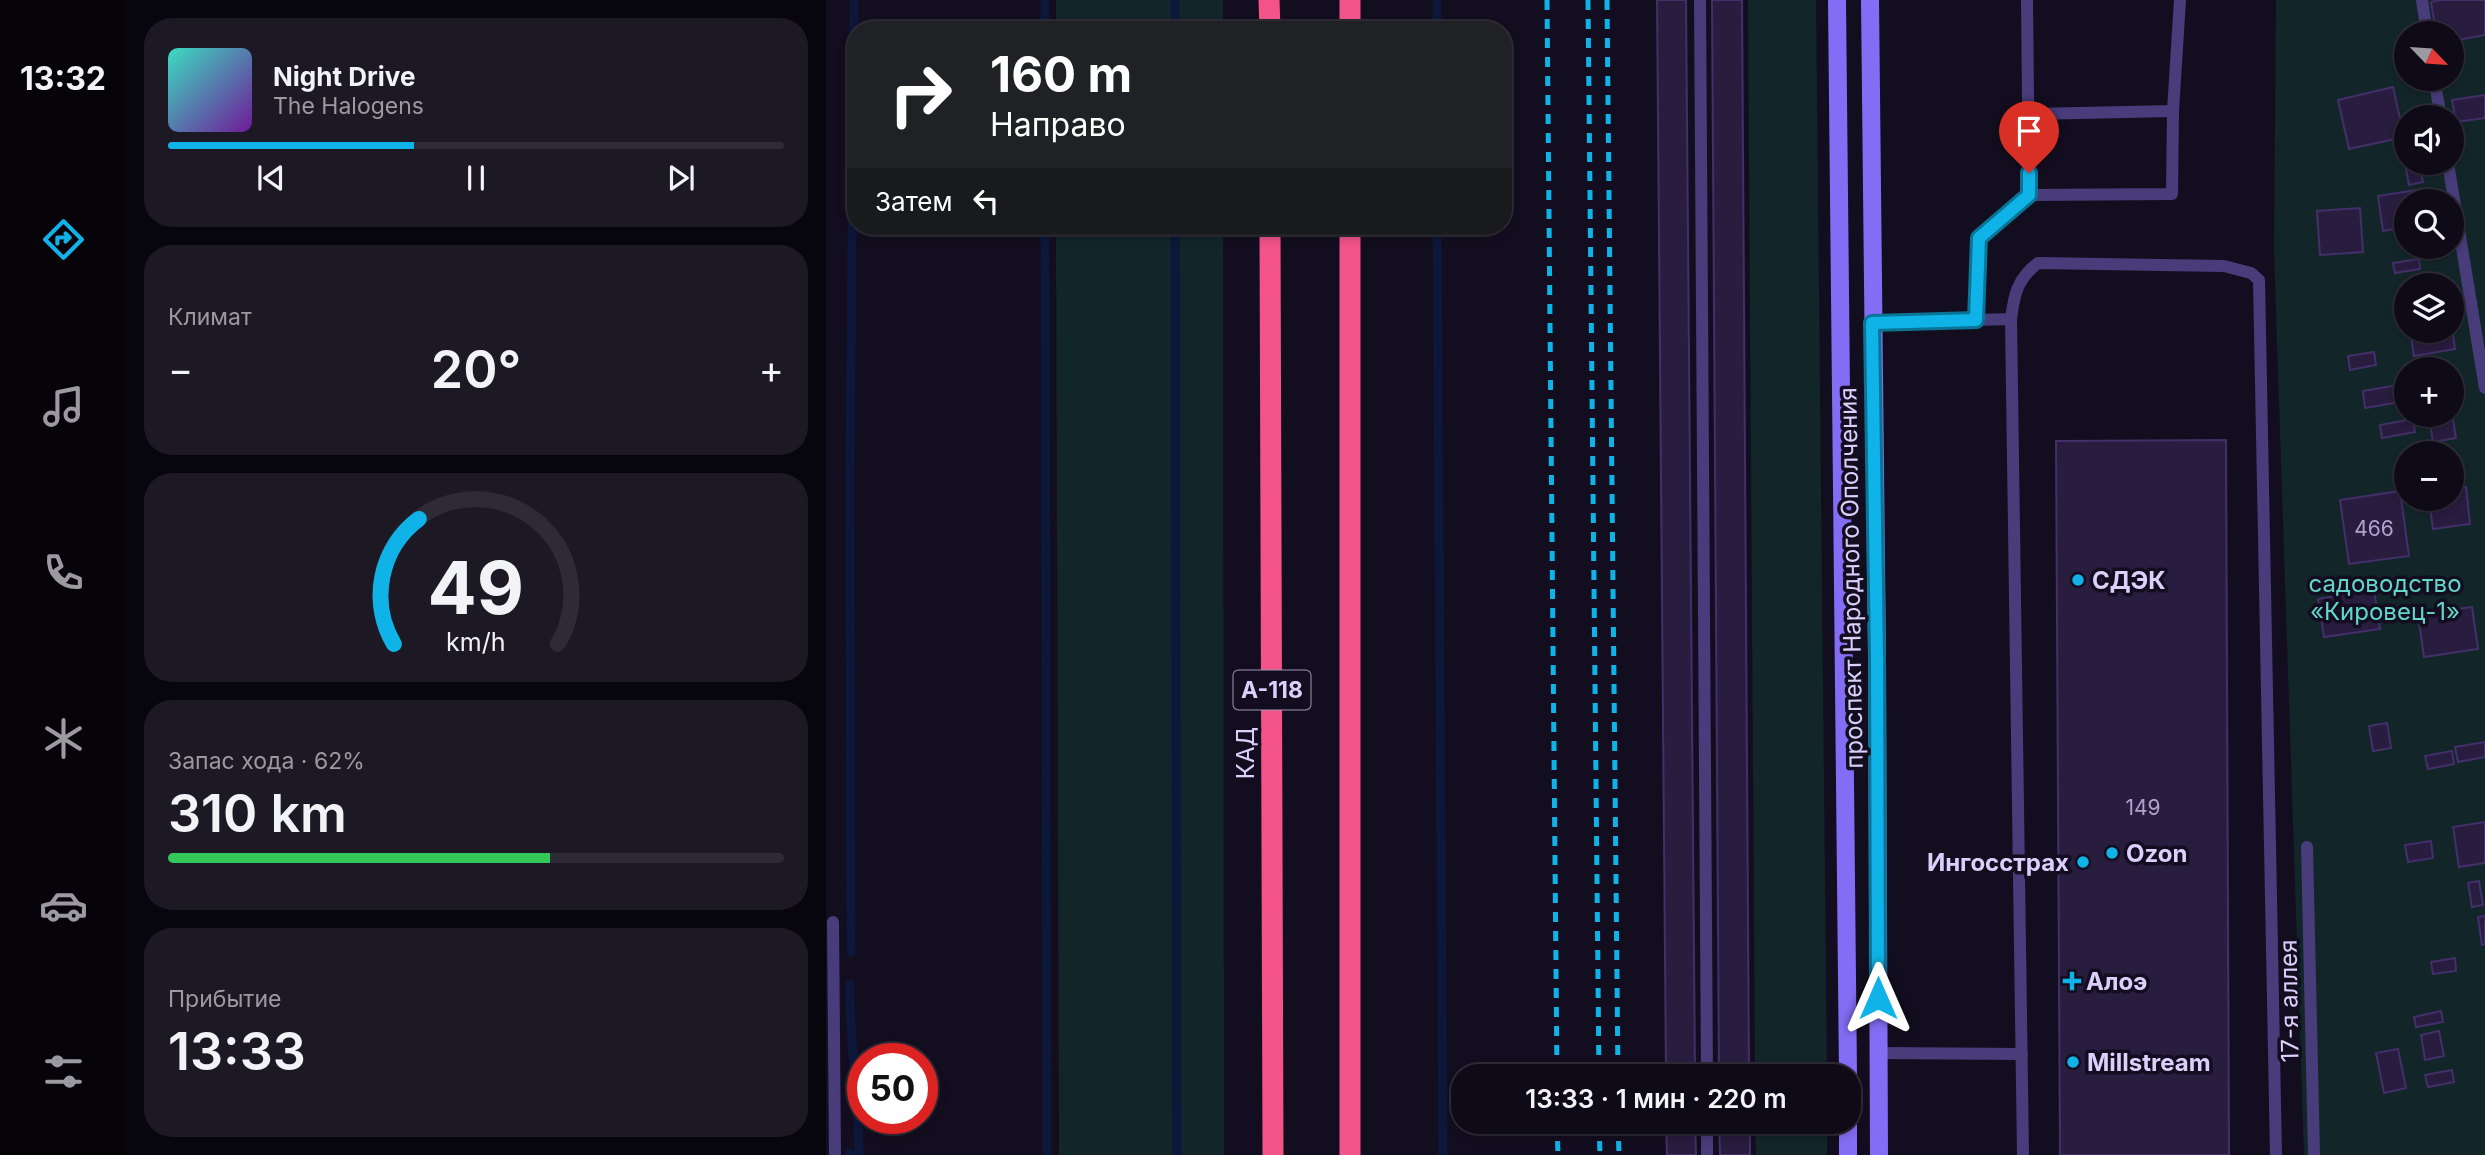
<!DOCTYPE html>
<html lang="ru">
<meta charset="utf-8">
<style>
:root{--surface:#0e0a17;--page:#1c1824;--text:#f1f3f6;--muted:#9b9aa1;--line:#2e2b36;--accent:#10b3e7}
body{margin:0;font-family:Inter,sans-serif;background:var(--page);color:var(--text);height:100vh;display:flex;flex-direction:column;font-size:26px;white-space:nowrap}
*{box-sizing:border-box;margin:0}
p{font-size:23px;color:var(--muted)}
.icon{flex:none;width:38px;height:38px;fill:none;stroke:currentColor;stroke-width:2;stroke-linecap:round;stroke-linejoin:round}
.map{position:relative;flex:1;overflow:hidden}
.side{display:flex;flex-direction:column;gap:18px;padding:18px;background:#08060d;width:700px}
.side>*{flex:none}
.banner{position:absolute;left:21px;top:21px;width:665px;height:214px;border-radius:28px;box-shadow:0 4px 10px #0003,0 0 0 2px var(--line);background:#202124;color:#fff;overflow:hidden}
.needle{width:46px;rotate:115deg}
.tools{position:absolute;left:1568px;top:21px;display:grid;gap:14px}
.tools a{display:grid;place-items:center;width:70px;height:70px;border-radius:50%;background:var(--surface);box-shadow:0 4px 10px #0003,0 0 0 2px var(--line);font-size:35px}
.speed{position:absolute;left:21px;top:1043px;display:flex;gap:14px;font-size:35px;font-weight:700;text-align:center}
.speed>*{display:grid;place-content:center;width:91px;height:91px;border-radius:50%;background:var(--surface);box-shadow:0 4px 10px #0003,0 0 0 2px var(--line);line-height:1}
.speed .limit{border:10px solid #d22;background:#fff;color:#111}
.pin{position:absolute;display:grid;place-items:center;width:60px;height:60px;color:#fff;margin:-72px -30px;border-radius:50% 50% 50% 0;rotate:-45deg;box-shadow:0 0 7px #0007}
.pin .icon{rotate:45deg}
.me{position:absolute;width:77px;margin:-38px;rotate:0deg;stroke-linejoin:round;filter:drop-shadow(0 0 5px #0008)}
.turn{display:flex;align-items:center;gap:24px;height:147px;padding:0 28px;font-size:32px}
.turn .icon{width:91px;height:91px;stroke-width:2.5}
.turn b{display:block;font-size:49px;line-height:60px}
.then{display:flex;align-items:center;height:66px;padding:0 28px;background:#0003;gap:14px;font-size:26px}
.big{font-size:52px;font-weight:600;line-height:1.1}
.side .card{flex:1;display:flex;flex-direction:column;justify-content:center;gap:10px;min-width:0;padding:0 24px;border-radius:28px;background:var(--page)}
.side .dial{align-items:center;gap:0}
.dial svg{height:182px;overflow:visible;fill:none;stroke:var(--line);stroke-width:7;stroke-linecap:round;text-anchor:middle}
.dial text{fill:var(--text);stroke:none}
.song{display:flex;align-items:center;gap:21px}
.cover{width:84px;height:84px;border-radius:10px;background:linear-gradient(135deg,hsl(170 70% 55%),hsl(280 70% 35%))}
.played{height:7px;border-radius:4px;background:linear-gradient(90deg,var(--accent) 40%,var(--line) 40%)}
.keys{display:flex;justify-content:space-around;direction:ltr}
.heat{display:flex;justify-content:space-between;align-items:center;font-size:38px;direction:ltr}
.charge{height:10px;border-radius:5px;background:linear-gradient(90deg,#34c759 62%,var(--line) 0)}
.trip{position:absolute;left:625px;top:1064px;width:410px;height:70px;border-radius:28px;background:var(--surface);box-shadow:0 4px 10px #0003,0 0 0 2px var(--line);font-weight:600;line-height:70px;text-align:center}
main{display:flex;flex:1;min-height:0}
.menu{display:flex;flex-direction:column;width:126px;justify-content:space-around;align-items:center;background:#060409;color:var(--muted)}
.menu .icon{width:49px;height:49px}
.menu .on{color:var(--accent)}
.menu b{font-size:32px;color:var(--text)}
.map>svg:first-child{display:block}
.green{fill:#122629;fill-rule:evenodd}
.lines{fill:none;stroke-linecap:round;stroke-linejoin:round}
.stream{stroke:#0c173a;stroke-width:9}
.building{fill:#281c3f;stroke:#432f69;stroke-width:2}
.service{stroke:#483c7b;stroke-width:12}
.secondary{stroke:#846df5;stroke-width:18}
.motorway{stroke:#f35389;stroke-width:21}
.rail{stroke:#10b3e7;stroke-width:5;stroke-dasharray:10 9;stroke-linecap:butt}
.route-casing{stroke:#0a7496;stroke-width:18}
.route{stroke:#10b3e7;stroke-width:12}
.poi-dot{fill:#10b3e7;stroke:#130e1f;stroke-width:2.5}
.labels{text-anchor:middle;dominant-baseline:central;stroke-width:7;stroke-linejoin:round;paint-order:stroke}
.number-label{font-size:21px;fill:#aea3cd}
.shield{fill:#130e1f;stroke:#9f96ba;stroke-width:2}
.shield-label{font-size:23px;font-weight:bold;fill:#dbd0fc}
.street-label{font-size:24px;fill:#dbd0fc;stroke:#130e1f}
.poi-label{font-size:24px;font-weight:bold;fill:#dbd0fc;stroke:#130e1f;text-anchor:start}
.park-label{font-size:24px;fill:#61d6c9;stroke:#130e1f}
</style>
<main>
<nav class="menu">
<b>13:32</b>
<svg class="icon on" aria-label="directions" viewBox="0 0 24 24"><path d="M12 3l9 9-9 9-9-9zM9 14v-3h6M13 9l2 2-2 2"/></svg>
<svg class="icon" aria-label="music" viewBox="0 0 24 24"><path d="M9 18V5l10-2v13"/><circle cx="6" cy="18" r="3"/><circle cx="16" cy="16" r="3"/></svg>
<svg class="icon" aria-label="phone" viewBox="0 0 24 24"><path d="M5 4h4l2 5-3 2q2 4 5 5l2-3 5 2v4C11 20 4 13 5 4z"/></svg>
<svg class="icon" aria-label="climate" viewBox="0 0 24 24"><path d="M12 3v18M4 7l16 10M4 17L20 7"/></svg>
<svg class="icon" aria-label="car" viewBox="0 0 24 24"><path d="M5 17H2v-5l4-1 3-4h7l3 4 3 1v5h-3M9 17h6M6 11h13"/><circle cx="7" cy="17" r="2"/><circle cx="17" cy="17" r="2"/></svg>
<svg class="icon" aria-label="filters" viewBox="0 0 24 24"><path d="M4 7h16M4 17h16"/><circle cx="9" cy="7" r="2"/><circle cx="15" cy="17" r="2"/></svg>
</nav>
<section class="side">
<div class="card">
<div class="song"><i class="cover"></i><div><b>Night Drive</b><p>The Halogens</p></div></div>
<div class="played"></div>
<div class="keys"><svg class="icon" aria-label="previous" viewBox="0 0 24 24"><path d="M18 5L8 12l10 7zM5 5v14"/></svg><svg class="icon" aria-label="pause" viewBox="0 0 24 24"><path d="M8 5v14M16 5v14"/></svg><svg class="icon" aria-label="next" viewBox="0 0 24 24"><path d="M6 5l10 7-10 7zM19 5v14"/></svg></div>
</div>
<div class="card"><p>Климат</p>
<div class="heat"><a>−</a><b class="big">20°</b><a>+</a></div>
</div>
<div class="card dial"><svg viewBox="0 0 100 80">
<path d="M14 69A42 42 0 1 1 86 69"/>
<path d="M14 69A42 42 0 0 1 25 14" stroke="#10b3e7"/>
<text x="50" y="56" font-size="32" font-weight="700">49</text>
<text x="50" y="72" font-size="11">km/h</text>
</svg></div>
<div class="card"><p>Запас хода · 62%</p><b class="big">310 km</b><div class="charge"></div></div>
<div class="card"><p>Прибытие</p><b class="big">13:33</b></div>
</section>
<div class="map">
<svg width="1659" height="1155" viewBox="0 0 1659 1155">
<rect width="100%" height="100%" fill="#130e1f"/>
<g class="green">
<rect x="230" y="0" width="167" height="30"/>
<polygon points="922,0 990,0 1001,1076 929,1076"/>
<path d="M1450 0H1659V1155H1478L1448 250ZM1580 33H1626V79H1580ZM1580 117H1626V163H1580ZM1580 201H1626V247H1580ZM1580 285H1626V331H1580ZM1580 369H1626V415H1580ZM1580 453H1626V499H1580Z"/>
<polygon points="230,226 397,226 398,1155 233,1155"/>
<polygon points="929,1122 1001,1122 1001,1155 930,1155"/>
</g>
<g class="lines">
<g class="stream">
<polyline points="219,0 219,30"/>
<polyline points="349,0 349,30"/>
<polyline points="611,30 611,0"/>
<polyline points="219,226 221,1155"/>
<polyline points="349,226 351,1155"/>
<polyline points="611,226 617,1155"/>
<polyline points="25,952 24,478 28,0"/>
<path d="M24 984C23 1041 33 1098 33 1155"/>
<polyline points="23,1153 26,1155"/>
</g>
</g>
<g class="building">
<polygon points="831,0 860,0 869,1076 840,1076"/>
<polygon points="886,0 916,0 923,1076 893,1076"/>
<polygon points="1614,0 1659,0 1659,35 1626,41 1626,33 1610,33 1605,2"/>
<polygon points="1567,87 1578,137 1523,149 1512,100"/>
<polygon points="1659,95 1659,118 1630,122 1626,100"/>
<polygon points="1593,163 1597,182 1583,185 1579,164"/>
<polygon points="1603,188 1605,201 1580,201 1580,227 1557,231 1552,196"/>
<polygon points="1534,208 1537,252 1494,255 1491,211"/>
<polygon points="1593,259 1594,269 1569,273 1567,263"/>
<polygon points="1626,329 1629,349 1588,356 1584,331 1626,331"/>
<polygon points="1548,352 1550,365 1524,370 1522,356"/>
<polygon points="1578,384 1580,401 1539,408 1537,391"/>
<polygon points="1587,419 1589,432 1556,438 1554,425"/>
<polygon points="1627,420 1630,438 1607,442 1604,424"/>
<polygon points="1400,440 1403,1155 1234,1155 1230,441"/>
<polygon points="1640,487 1644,524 1607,529 1603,499 1626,499 1626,489"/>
<polygon points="1574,491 1583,556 1523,564 1514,500"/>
<polygon points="1548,590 1554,629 1498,637 1492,599"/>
<polygon points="1646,607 1652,649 1598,657 1592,615"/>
<polygon points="1561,723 1565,748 1547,751 1543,726"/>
<polygon points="1659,742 1659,757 1632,762 1629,747"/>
<polygon points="1626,751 1628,764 1602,769 1599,756"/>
<polygon points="1659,822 1659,863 1633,867 1627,827"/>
<polygon points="1605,841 1607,858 1582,862 1579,845"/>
<polygon points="1653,881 1657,905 1646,907 1642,883"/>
<polygon points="1659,916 1659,944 1656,945 1652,917"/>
<polygon points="1629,958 1630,971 1607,974 1605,962"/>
<polygon points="1615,1011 1617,1022 1590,1027 1588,1017"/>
<polygon points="1613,1031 1618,1056 1599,1060 1595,1035"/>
<polygon points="1572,1049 1580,1088 1558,1093 1550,1053"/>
<polygon points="1626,1070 1628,1082 1602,1087 1599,1075"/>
<polygon points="840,1122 869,1122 870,1155 841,1155"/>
<polygon points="893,1122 924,1122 924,1155 894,1155"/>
</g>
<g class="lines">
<g class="service">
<polyline points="874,0 881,1076"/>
<polyline points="1201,0 1203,195"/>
<polyline points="1596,0 1601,33"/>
<polyline points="1608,79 1615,117"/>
<polyline points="1203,114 1347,111"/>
<polyline points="1622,163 1659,388"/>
<polyline points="1150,320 1153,238 1203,195 1346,194 1347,111 1354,0"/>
<polyline points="1046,323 1185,319"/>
<polyline points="1481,847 1488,1155"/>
<polyline points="7,922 9,1155"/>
<polyline points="1053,1053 1196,1054"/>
<polyline points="881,1122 881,1155"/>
<path d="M1197 1155 1185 319C1188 295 1191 279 1212 263L1398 266 1425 273 1433 280 1450 1155"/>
</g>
<g class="secondary">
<polyline points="1011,0 1022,1076"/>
<polyline points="1044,0 1051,656 1053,1155"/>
<polyline points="1022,1111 1022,1155"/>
</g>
<g class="motorway">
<polyline points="443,0 444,30"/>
<polyline points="524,30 524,0"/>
<polyline points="444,226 447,1155"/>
<polyline points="524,1155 524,226"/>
</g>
<g class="rail">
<polyline points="721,0 731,1076"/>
<polyline points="762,0 773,1076"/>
<polyline points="781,0 792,1076"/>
<polyline points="731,1122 732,1155"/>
<polyline points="773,1122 774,1155"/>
<polyline points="792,1122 793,1155"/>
</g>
</g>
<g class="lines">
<defs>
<polyline id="route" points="1052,998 1051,656 1046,323 1150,320 1153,238 1203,195 1203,173"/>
</defs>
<use href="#route" class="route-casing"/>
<use href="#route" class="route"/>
</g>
<g class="poi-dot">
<circle cx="1252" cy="580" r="7"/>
<circle cx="1286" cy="853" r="7"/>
<circle cx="1257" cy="862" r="7"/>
<path d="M1242.5 970.5h7v7h7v7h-7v7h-7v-7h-7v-7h7z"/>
<circle cx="1247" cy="1062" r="7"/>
</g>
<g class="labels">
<g class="number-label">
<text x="1548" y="528">466</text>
<text x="1317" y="807">149</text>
</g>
<rect class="shield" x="407.5" y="670.5" width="77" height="39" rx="5"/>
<g class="shield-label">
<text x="446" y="690">А-118</text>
</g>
<g class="street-label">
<text transform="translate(1025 578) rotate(-91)">проспект Народного Ополчения</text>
<text transform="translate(419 753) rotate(-90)">КАД</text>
<text transform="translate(1463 1001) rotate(-91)">17-я аллея</text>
</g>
<g class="poi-label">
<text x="1266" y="580">СДЭК</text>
<text x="1300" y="853">Ozon</text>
<text x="1243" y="862" text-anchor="end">Ингосстрах</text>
<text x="1260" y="981">Алоэ</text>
<text x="1261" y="1062">Millstream</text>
</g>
<g class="park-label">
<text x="1559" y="583">садоводство<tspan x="1559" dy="28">«Кировец-1»</tspan></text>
</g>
</g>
</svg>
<div class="tools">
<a><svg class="needle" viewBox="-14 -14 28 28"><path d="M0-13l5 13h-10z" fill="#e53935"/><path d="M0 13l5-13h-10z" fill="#9b9aa1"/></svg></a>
<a><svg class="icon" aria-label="sound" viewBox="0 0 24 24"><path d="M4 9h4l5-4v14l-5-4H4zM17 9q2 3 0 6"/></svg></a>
<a><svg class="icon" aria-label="search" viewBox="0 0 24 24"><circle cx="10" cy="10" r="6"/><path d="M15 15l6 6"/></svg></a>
<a><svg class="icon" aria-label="layers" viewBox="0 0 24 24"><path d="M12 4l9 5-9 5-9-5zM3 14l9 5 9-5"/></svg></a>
<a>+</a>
<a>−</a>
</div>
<div class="speed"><div class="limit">50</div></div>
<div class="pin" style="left:1203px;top:173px;background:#d93025"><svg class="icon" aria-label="arrive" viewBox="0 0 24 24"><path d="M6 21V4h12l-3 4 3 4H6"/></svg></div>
<svg class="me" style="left:1052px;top:998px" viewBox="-20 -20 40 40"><path d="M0-17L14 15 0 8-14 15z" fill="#10b3e7" stroke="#fff" stroke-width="4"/></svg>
<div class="trip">13:33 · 1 мин · 220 m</div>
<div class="banner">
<div class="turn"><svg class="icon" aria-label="right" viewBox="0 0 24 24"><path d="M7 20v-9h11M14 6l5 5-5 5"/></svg><div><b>160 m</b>Направо</div></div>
<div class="then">Затем<svg class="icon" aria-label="left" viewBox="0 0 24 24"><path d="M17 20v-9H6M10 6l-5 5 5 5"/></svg></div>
</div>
</div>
</main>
